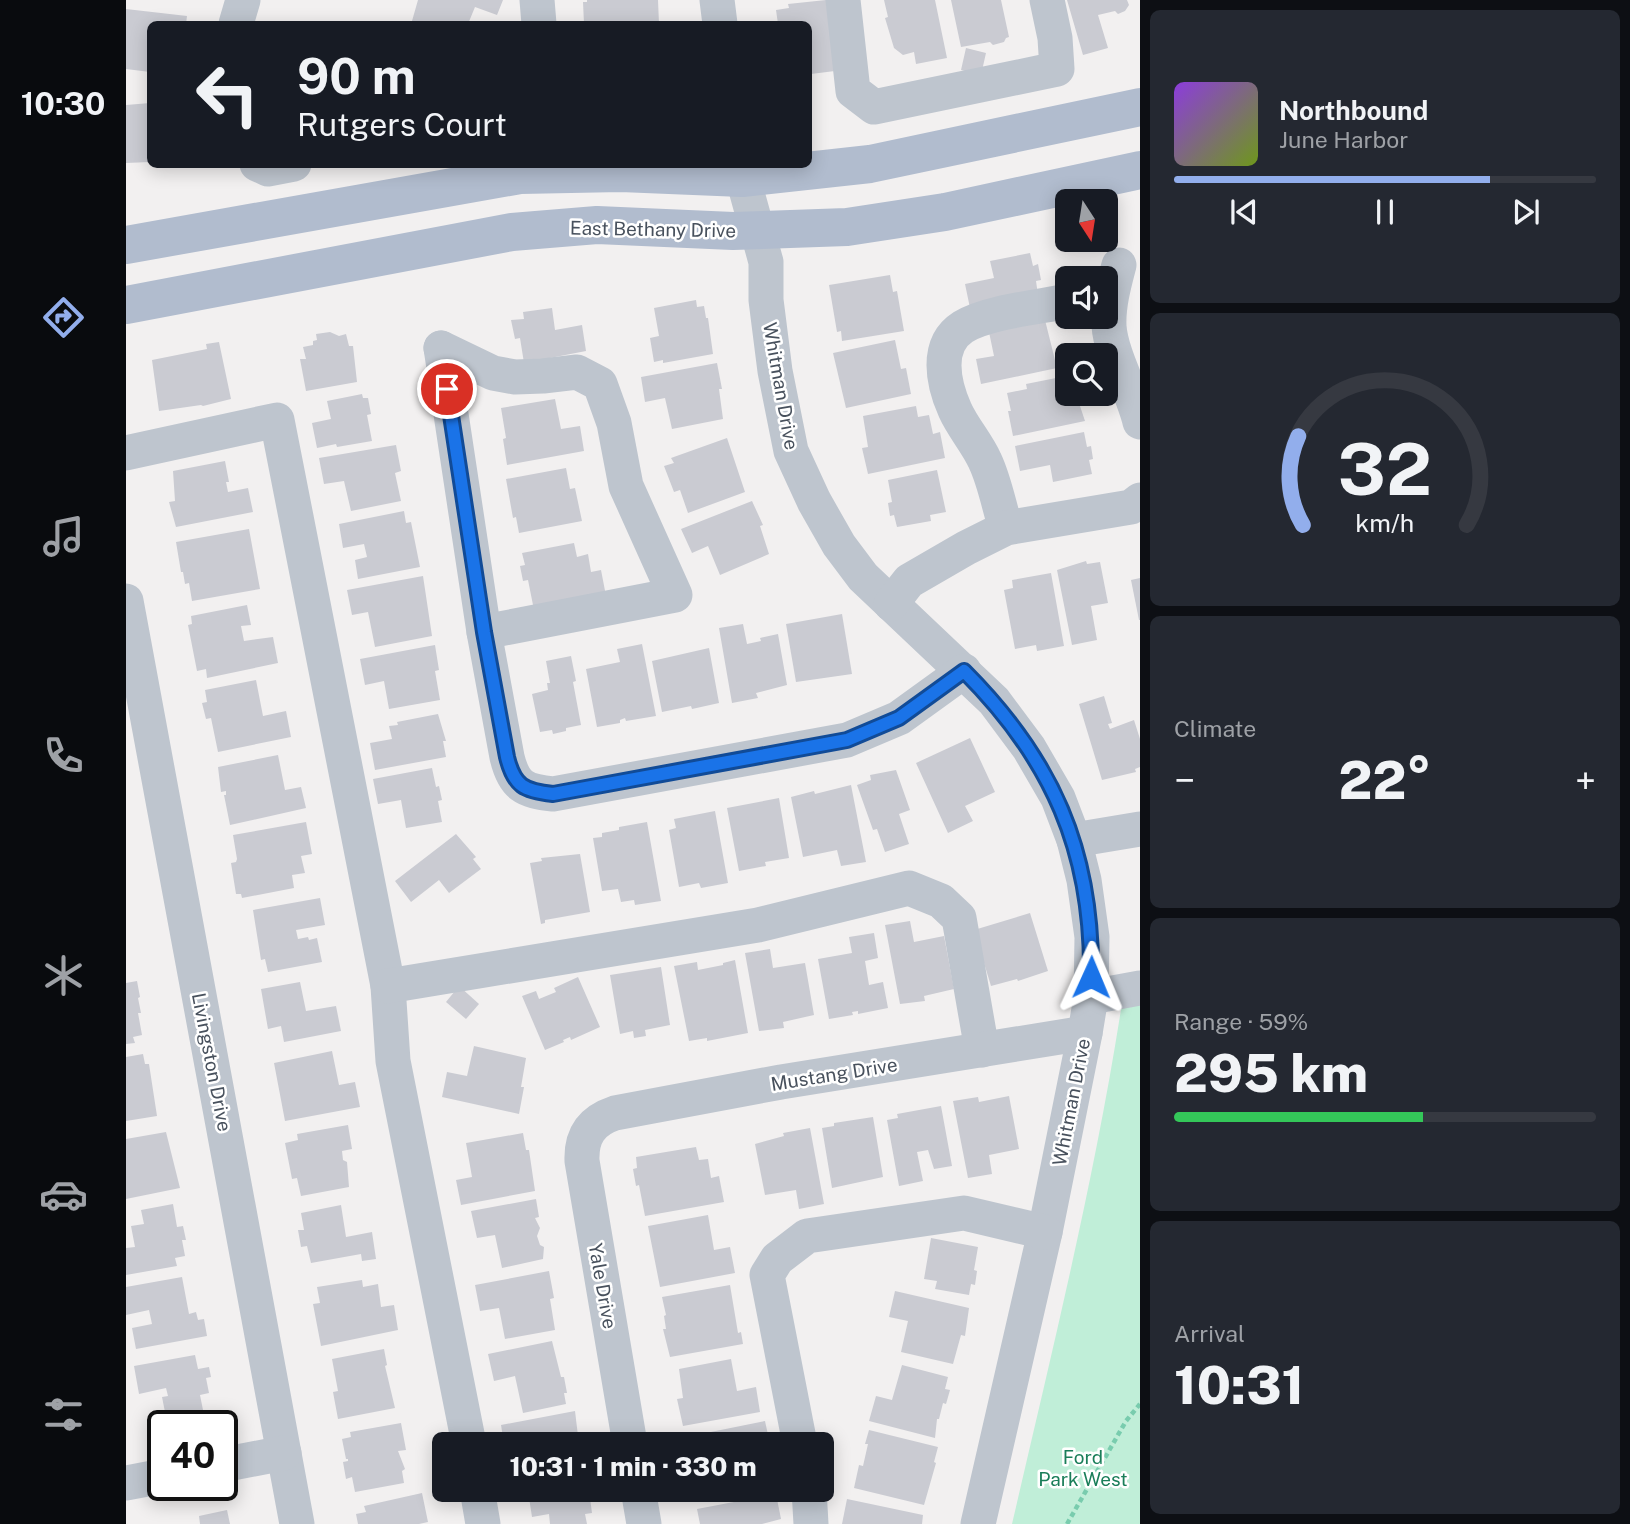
<!DOCTYPE html>
<meta charset="utf-8">
<style>
:root{--surface:#171b24;--page:#242831;--text:#f1f3f6;--muted:#9ea1a6;--line:#363941;--accent:#92aeec}
body{margin:0;font-family:"Public Sans",sans-serif;background:var(--page);color:var(--text);height:100vh;display:flex;flex-direction:column;font-size:26px;white-space:nowrap}
*{box-sizing:border-box;margin:0}
p{font-size:23px;color:var(--muted)}
.icon{flex:none;width:38px;height:38px;fill:none;stroke:currentColor;stroke-width:2;stroke-linecap:round;stroke-linejoin:round}
.map{position:relative;flex:1;overflow:hidden}
.panel{display:flex;flex-direction:column;gap:10px;padding:10px;background:#0d0f14;width:490px}
.panel>*{flex:none}
.hud{position:absolute;left:21px;top:21px;width:665px;height:147px;border-radius:10px;box-shadow:0 4px 18px #0003;background:#171b24;color:var(--text);overflow:hidden}
.needle{width:46px;rotate:168deg}
.fabs{position:absolute;left:929px;top:189px;display:grid;gap:14px}
.fabs a{display:grid;place-items:center;width:63px;height:63px;border-radius:10px;background:var(--surface);box-shadow:0 4px 18px #0003;font-size:35px}
.speed{position:absolute;left:21px;top:1410px;display:flex;gap:14px;font-size:35px;font-weight:700;text-align:center}
.speed>*{display:grid;place-content:center;width:91px;height:91px;border-radius:50%;background:var(--surface);box-shadow:0 4px 18px #0003;line-height:1}
.speed .limit{border:4px solid #111;border-radius:10px;background:#fff;color:#111}
.pin{position:absolute;display:grid;place-items:center;width:60px;height:60px;color:#fff;margin:-30px;border:4px solid #fff;border-radius:50%;box-shadow:0 2px 7px #0007}
.me{position:absolute;width:77px;margin:-38px;rotate:1deg;stroke-linejoin:round;filter:drop-shadow(0 0 5px #0008)}
.turn{display:flex;align-items:center;gap:24px;height:147px;padding:0 35px;font-size:32px}
.turn .icon{width:91px;height:91px;stroke-width:2.5}
.turn b{display:block;font-size:49px;line-height:60px}
.big{font-size:52px;font-weight:800;line-height:1.1}
.panel .card{flex:1;display:flex;flex-direction:column;justify-content:center;gap:10px;min-width:0;padding:0 24px;border-radius:10px;background:var(--page)}
.panel .dial{align-items:center;gap:0}
.dial svg{height:182px;overflow:visible;fill:none;stroke:var(--line);stroke-width:7;stroke-linecap:round;text-anchor:middle}
.dial text{fill:var(--text);stroke:none}
.song{display:flex;align-items:center;gap:21px}
.cover{width:84px;height:84px;border-radius:10px;background:linear-gradient(135deg,hsl(270 70% 55%),hsl(80 70% 35%))}
.played{height:7px;border-radius:4px;background:linear-gradient(90deg,var(--accent) 75%,var(--line) 75%)}
.keys{display:flex;justify-content:space-around;direction:ltr}
.heat{display:flex;justify-content:space-between;align-items:center;font-size:38px;direction:ltr}
.charge{height:10px;border-radius:5px;background:linear-gradient(90deg,#34c759 59%,var(--line) 0)}
.trip{position:absolute;left:306px;top:1432px;width:402px;height:70px;border-radius:10px;background:var(--surface);box-shadow:0 4px 18px #0003;font-weight:800;line-height:70px;text-align:center}
main{display:flex;flex:1;min-height:0}
.menu{display:flex;flex-direction:column;width:126px;justify-content:space-around;align-items:center;background:#090b0e;color:var(--muted)}
.menu .icon{width:49px;height:49px}
.menu .on{color:var(--accent)}
.menu b{font-size:32px;color:var(--text)}
.map>svg:first-child{display:block}
.green{fill:#c0eed8}
.building{fill:#cacbd2}
.lines{fill:none;stroke-linecap:round;stroke-linejoin:round}
.path{stroke:#79ccae;stroke-width:4.5;stroke-dasharray:5 3.5;stroke-linecap:butt}
.minor{stroke:#bec5ce;stroke-width:35}
.major{stroke:#b1bcce;stroke-width:38}
.route-casing{stroke:#114b97;stroke-width:18}
.route{stroke:#1a73e8;stroke-width:12}
.labels{text-anchor:middle;dominant-baseline:central;stroke-width:5;stroke-linejoin:round;paint-order:stroke}
.street-label{font-size:19px;fill:#48515d;stroke:#fff}
.park-label{font-size:19px;fill:#1a7e59;stroke:#fff}
</style>
<main>
<nav class="menu">
<b>10:30</b>
<svg class="icon on" aria-label="directions" viewBox="0 0 24 24"><path d="M12 3l9 9-9 9-9-9zM9 14v-3h6M13 9l2 2-2 2"/></svg>
<svg class="icon" aria-label="music" viewBox="0 0 24 24"><path d="M9 18V5l10-2v13"/><circle cx="6" cy="18" r="3"/><circle cx="16" cy="16" r="3"/></svg>
<svg class="icon" aria-label="phone" viewBox="0 0 24 24"><path d="M5 4h4l2 5-3 2q2 4 5 5l2-3 5 2v4C11 20 4 13 5 4z"/></svg>
<svg class="icon" aria-label="climate" viewBox="0 0 24 24"><path d="M12 3v18M4 7l16 10M4 17L20 7"/></svg>
<svg class="icon" aria-label="car" viewBox="0 0 24 24"><path d="M5 17H2v-5l4-1 3-4h7l3 4 3 1v5h-3M9 17h6M6 11h13"/><circle cx="7" cy="17" r="2"/><circle cx="17" cy="17" r="2"/></svg>
<svg class="icon" aria-label="filters" viewBox="0 0 24 24"><path d="M4 7h16M4 17h16"/><circle cx="9" cy="7" r="2"/><circle cx="15" cy="17" r="2"/></svg>
</nav>
<div class="map">
<svg width="1014" height="1524" viewBox="0 0 1014 1524">
<rect width="100%" height="100%" fill="#f2f0f0"/>
<path class="green" d="M1014 1000V1524H886C926 1351 969 1178 996 1003Z"/>
<g class="building">
<polygon points="292,0 377,0 371,15 349,7 342,24 295,24 286,21"/>
<polygon points="461,0 532,0 533,24 458,24 457,2 461,2"/>
<polygon points="700,0 709,71 685,74 682,78 682,24 652,24 650,10 663,8 662,4"/>
<polygon points="758,0 809,0 821,58 790,64 788,52 777,55 768,48 759,18 762,17"/>
<polygon points="825,0 875,0 883,37 880,38 878,42 867,45 864,42 835,47"/>
<polygon points="941,0 1001,0 1003,5 999,11 992,14 989,11 972,15 982,48 957,55"/>
<polygon points="0,9 61,16 60,24 24,24 24,72 0,69"/>
<polygon points="840,48 860,53 855,75 835,70"/>
<polygon points="24,103 24,162 0,163 0,105"/>
<polygon points="904,253 907,266 912,264 915,280 910,281 912,295 844,308 839,284 868,278 864,261"/>
<polygon points="764,275 767,292 771,291 778,331 716,341 715,331 711,332 703,285"/>
<polygon points="570,300 571,307 578,306 580,318 582,318 587,354 537,363 537,360 528,362 524,338 533,336 528,308"/>
<polygon points="426,308 429,330 456,325 460,351 398,363 394,338 389,339 385,320 398,319 397,312"/>
<polygon points="919,320 931,368 855,384 850,359 868,356 863,332"/>
<polygon points="204,332 213,336 220,334 223,346 227,346 231,382 180,391 174,359 180,359 177,347 187,345 187,341 191,340 190,334"/>
<polygon points="769,340 775,369 780,368 785,394 720,408 707,353"/>
<polygon points="93,342 105,399 77,406 75,405 33,411 26,360 81,349 80,344"/>
<polygon points="591,363 596,389 593,389 597,419 546,429 539,398 519,402 515,377"/>
<polygon points="940,376 942,394 949,394 951,397 959,421 887,436 882,411 885,411 881,393 901,389 900,384"/>
<polygon points="236,394 237,398 242,398 245,414 241,415 246,441 211,447 210,444 191,448 186,423 205,419 201,401"/>
<polygon points="429,399 435,429 454,426 458,451 381,465 377,439 380,438 375,408"/>
<polygon points="790,406 792,417 803,415 807,434 814,432 819,458 742,474 736,448 742,447 737,416"/>
<polygon points="958,432 961,447 965,446 967,459 963,460 966,474 927,482 924,465 894,471 889,446"/>
<polygon points="601,438 619,492 562,513 554,490 548,492 538,466 548,463 545,458"/>
<polygon points="270,445 275,471 269,473 275,501 225,511 218,481 198,484 193,458"/>
<polygon points="99,461 103,482 100,482 102,492 122,488 127,512 50,527 43,502 49,501 47,471"/>
<polygon points="440,468 444,489 449,488 456,521 393,533 390,517 387,518 380,479"/>
<polygon points="811,470 820,512 804,515 805,521 771,527 768,515 764,516 762,503 766,502 762,480"/>
<polygon points="626,501 637,525 634,526 643,554 594,575 582,546 566,553 555,529"/>
<polygon points="278,511 280,523 285,522 294,567 232,579 229,560 241,557 238,544 217,548 213,524"/>
<polygon points="123,529 134,589 66,601 63,583 59,584 57,572 55,572 50,542"/>
<polygon points="448,543 451,557 462,554 465,572 475,570 481,601 409,615 402,580 397,581 394,566 399,565 396,553"/>
<polygon points="960,561 961,564 974,562 982,603 965,606 971,640 946,645 931,570"/>
<polygon points="925,573 938,646 911,651 910,645 889,649 878,590 887,588 886,580"/>
<polygon points="297,576 306,636 249,647 242,612 226,615 221,590"/>
<polygon points="1014,578 1014,620 1013,620 1005,580"/>
<polygon points="121,605 125,625 115,626 118,641 147,637 152,663 81,678 80,669 71,671 62,625 66,624 65,616"/>
<polygon points="716,614 726,674 670,682 660,624"/>
<polygon points="617,624 621,644 635,641 634,638 652,634 661,685 630,693 632,698 606,703 593,628"/>
<polygon points="516,644 530,716 500,721 499,718 494,720 494,723 471,727 460,669 494,662 491,649"/>
<polygon points="309,645 313,670 309,671 314,700 263,709 258,681 239,685 234,659"/>
<polygon points="583,648 593,703 566,709 565,706 536,712 526,661"/>
<polygon points="445,656 450,681 447,682 455,725 440,728 440,731 427,734 426,730 414,732 406,694 422,690 421,683 424,683 420,661"/>
<polygon points="130,680 137,716 160,711 165,737 92,752 85,718 80,719 76,703 81,702 79,690"/>
<polygon points="978,696 986,723 982,724 984,729 1008,720 1014,739 1014,767 1009,769 1010,772 976,780 953,704"/>
<polygon points="312,714 320,741 317,741 320,757 249,770 244,743 266,739 263,726 272,725 271,722"/>
<polygon points="844,738 869,792 839,806 847,821 822,833 790,763"/>
<polygon points="152,755 159,790 175,787 180,808 104,825 98,795 100,795 100,791 95,792 92,767"/>
<polygon points="306,768 310,787 313,786 316,800 312,801 316,822 280,828 275,800 252,804 247,779"/>
<polygon points="770,770 784,810 773,814 783,844 759,852 751,829 747,830 731,785 745,780 744,775"/>
<polygon points="725,785 740,862 715,866 711,850 677,857 665,797 688,791 689,794"/>
<polygon points="653,798 663,858 639,862 640,866 613,871 601,808"/>
<polygon points="589,811 602,883 575,888 573,883 553,887 543,830 550,828 548,819"/>
<polygon points="180,822 186,854 175,856 179,873 166,875 168,888 116,898 115,894 110,894 105,863 110,862 111,859 107,835"/>
<polygon points="521,822 535,901 509,905 508,900 495,902 492,889 476,891 467,838 476,837 476,833 493,830 493,827"/>
<polygon points="330,834 350,857 347,859 355,869 323,893 313,880 285,902 269,881"/>
<polygon points="454,854 464,912 419,920 419,923 415,924 404,863 416,861 415,858"/>
<polygon points="194,898 199,925 170,930 172,939 182,937 183,940 191,938 196,962 142,972 139,959 135,960 127,910"/>
<polygon points="904,913 922,971 892,981 891,979 865,986 848,930"/>
<polygon points="784,921 788,942 818,936 828,989 798,996 799,1001 774,1004 759,925"/>
<polygon points="748,933 752,958 739,961 743,985 757,982 762,1008 732,1014 732,1011 726,1012 727,1015 703,1019 692,959 726,953 723,937"/>
<polygon points="644,949 647,968 679,963 688,1015 657,1022 658,1028 633,1031 619,953"/>
<polygon points="609,960 622,1033 581,1041 581,1038 563,1041 548,966 571,962 572,970 597,965 597,963"/>
<polygon points="535,967 544,1025 519,1030 520,1036 508,1038 507,1031 494,1034 484,975"/>
<polygon points="452,977 474,1027 445,1040 444,1037 437,1040 438,1042 419,1050 396,996 410,991 413,999 430,992 428,988"/>
<polygon points="11,981 14,997 12,998 15,1013 12,1013 16,1035 7,1037 9,1043 0,1044 0,983"/>
<polygon points="174,982 180,1011 210,1006 215,1031 158,1042 155,1026 142,1029 135,989"/>
<polygon points="333,986 353,1004 340,1019 320,1002"/>
<polygon points="348,1046 400,1058 395,1087 398,1087 393,1114 316,1097 321,1072 341,1076"/>
<polygon points="206,1051 213,1085 229,1082 234,1107 159,1121 148,1063"/>
<polygon points="17,1054 19,1064 23,1064 31,1116 0,1121 0,1057"/>
<polygon points="883,1096 893,1149 863,1155 866,1174 842,1178 827,1101 852,1097 853,1102"/>
<polygon points="815,1106 826,1166 808,1169 802,1150 791,1152 797,1181 773,1186 761,1120 772,1118 771,1114"/>
<polygon points="747,1117 757,1177 706,1188 696,1128 708,1126 708,1123"/>
<polygon points="222,1125 226,1149 216,1151 217,1160 221,1162 223,1187 175,1196 171,1178 166,1179 159,1143 172,1140 171,1134"/>
<polygon points="684,1128 698,1204 673,1209 670,1190 639,1195 629,1144 658,1136 657,1133"/>
<polygon points="40,1132 54,1188 0,1199 0,1139"/>
<polygon points="397,1133 400,1150 403,1150 409,1191 335,1205 330,1180 346,1177 340,1143"/>
<polygon points="570,1147 573,1160 582,1159 585,1178 593,1176 598,1202 519,1216 513,1185 510,1186 507,1169 511,1168 510,1157"/>
<polygon points="410,1199 413,1217 409,1218 414,1228 411,1236 414,1245 418,1247 417,1259 376,1268 369,1235 351,1238 345,1211"/>
<polygon points="47,1204 51,1227 57,1226 60,1240 56,1240 59,1256 49,1258 51,1266 0,1275 0,1248 9,1247 5,1226 18,1224 15,1210"/>
<polygon points="215,1205 220,1237 246,1232 250,1259 236,1261 235,1254 185,1263 181,1246 175,1247 172,1230 178,1230 175,1213"/>
<polygon points="582,1215 588,1250 604,1247 609,1273 534,1287 522,1226"/>
<polygon points="805,1238 852,1247 848,1270 851,1271 849,1285 845,1284 843,1295 809,1289 811,1281 798,1279"/>
<polygon points="423,1271 428,1298 424,1299 429,1330 379,1339 373,1308 354,1311 349,1285"/>
<polygon points="56,1277 63,1314 70,1312 72,1320 78,1319 81,1336 10,1349 6,1328 26,1324 23,1310 0,1315 0,1287"/>
<polygon points="236,1280 237,1287 252,1284 255,1307 268,1305 272,1330 195,1346 187,1304 194,1303 191,1287"/>
<polygon points="604,1285 612,1333 615,1332 617,1344 544,1357 537,1329 540,1329 538,1316 540,1315 536,1297"/>
<polygon points="769,1291 843,1308 839,1336 835,1335 827,1364 775,1352 782,1321 763,1317"/>
<polygon points="426,1341 435,1377 438,1377 441,1393 438,1393 440,1404 397,1413 389,1376 368,1381 362,1354"/>
<polygon points="258,1349 261,1365 259,1366 269,1408 212,1419 207,1392 212,1391 206,1359"/>
<polygon points="69,1355 72,1369 83,1367 85,1377 80,1378 83,1393 74,1395 77,1410 40,1417 36,1397 42,1396 40,1388 13,1394 8,1366"/>
<polygon points="605,1359 611,1391 630,1387 634,1412 557,1426 551,1399 557,1398 553,1369"/>
<polygon points="776,1365 822,1377 819,1389 824,1390 820,1404 817,1403 813,1419 811,1419 809,1438 743,1421 750,1396 766,1400"/>
<polygon points="449,1411 453,1444 378,1444 375,1425"/>
<polygon points="639,1421 644,1444 561,1444 560,1437"/>
<polygon points="275,1423 280,1450 272,1451 279,1469 276,1471 278,1483 229,1492 226,1477 220,1479 217,1462 222,1461 222,1459 220,1459 216,1439 225,1437 224,1432"/>
<polygon points="743,1430 812,1447 808,1462 810,1463 798,1505 728,1488 733,1465 737,1466 742,1444 739,1444"/>
<polygon points="410,1489 457,1489 458,1498 464,1498 466,1513 459,1514 461,1524 424,1524 423,1514 406,1517 402,1491"/>
<polygon points="570,1489 608,1489 608,1491 572,1498"/>
<polygon points="296,1493 302,1522 293,1524 232,1524 230,1514 240,1512 238,1506"/>
<polygon points="650,1494 655,1519 636,1524 574,1524 571,1509"/>
<polygon points="721,1499 797,1515 796,1524 716,1524"/>
<polygon points="101,1510 104,1524 74,1524 73,1516"/>
</g>
<g class="lines">
<polyline class="path" points="941,1524 1000,1421 1014,1404"/>
<g class="minor">
<polyline points="411,0 413,24"/>
<polyline points="591,0 594,24"/>
<polyline points="717,0 727,91 748,107 931,69 929,38 921,0"/>
<polyline points="110,24 117,0"/>
<polyline points="131,164 142,169 168,164"/>
<polyline points="613,164 640,262 640,300 649,371 665,451 688,501 713,545 737,577 868,701 903,748 932,798 948,840 958,880 966,937 965,997 959,1033 919,1232 852,1524"/>
<path d="M993 265C988 284 982 306 983 326 985 355 1007 392 1014 422"/>
<path d="M315 348 358 632 381 757C388 786 398 791 427 794L721 740 773 718 838 671"/>
<polyline points="315,348 367,373 389,377 417,376 451,372 474,384 488,423 500,486 549,595 358,632"/>
<polyline points="0,453 151,420 262,986 267,1061 343,1444"/>
<path d="M880 528C873 507 869 482 859 461 851 443 837 428 829 410 817 383 809 345 837 327 861 312 913 307 942 301"/>
<polyline points="0,601 171,1524"/>
<polyline points="765,604 783,581 840,548 880,528 1005,507 1014,500"/>
<polyline points="948,840 1014,829"/>
<polyline points="262,986 632,925 783,888 815,901 833,918 856,1050"/>
<polyline points="965,997 1014,988"/>
<path d="M504 1444 456 1161C455 1136 465 1121 489 1113L655 1082 959 1033"/>
<polyline points="674,1444 641,1275 651,1259 681,1236 838,1213 919,1232"/>
<polyline points="96,1465 158,1453"/>
<polyline points="0,1483 37,1476"/>
<polyline points="351,1489 357,1524"/>
<polyline points="512,1489 518,1524"/>
<polyline points="683,1489 685,1524"/>
</g>
<g class="major">
<polyline points="0,245 394,175 495,173 616,178 744,164 1014,107"/>
<polyline points="0,305 386,232 471,225 607,231 721,227 819,212 1014,170"/>
</g>
</g>
<g class="lines">
<defs>
<path id="route" d="M321 389 358 632 381 757C388 786 398 791 427 794L721 740 773 718 838 671C926 759 967 851 965 977"/>
</defs>
<use href="#route" class="route-casing"/>
<use href="#route" class="route"/>
</g>
<g class="labels">
<g class="street-label">
<text transform="translate(527 229) rotate(1)">East Bethany Drive</text>
<text transform="translate(655 386) rotate(80)">Whitman Drive</text>
<text transform="translate(86 1062) rotate(79)">Livingston Drive</text>
<text transform="translate(708 1074) rotate(-9)">Mustang Drive</text>
<text transform="translate(945 1102) rotate(-79)">Whitman Drive</text>
<text transform="translate(477 1286) rotate(80)">Yale Drive</text>
</g>
<g class="park-label">
<text x="957" y="1457">Ford<tspan x="957" dy="22">Park West</tspan></text>
</g>
</g>
</svg>
<div class="fabs">
<a><svg class="needle" viewBox="-14 -14 28 28"><path d="M0-13l5 13h-10z" fill="#e53935"/><path d="M0 13l5-13h-10z" fill="#9ea1a6"/></svg></a>
<a><svg class="icon" aria-label="sound" viewBox="0 0 24 24"><path d="M4 9h4l5-4v14l-5-4H4zM17 9q2 3 0 6"/></svg></a>
<a><svg class="icon" aria-label="search" viewBox="0 0 24 24"><circle cx="10" cy="10" r="6"/><path d="M15 15l6 6"/></svg></a>
</div>
<div class="speed"><div class="limit">40</div></div>
<div class="pin" style="left:321px;top:389px;background:#d93025"><svg class="icon" aria-label="arrive" viewBox="0 0 24 24"><path d="M6 21V4h12l-3 4 3 4H6"/></svg></div>
<svg class="me" style="left:965px;top:977px" viewBox="-20 -20 40 40"><path d="M0-17L14 15 0 8-14 15z" fill="#1a73e8" stroke="#fff" stroke-width="4"/></svg>
<div class="trip">10:31 · 1 min · 330 m</div>
<div class="hud">
<div class="turn"><svg class="icon" aria-label="left" viewBox="0 0 24 24"><path d="M17 20v-9H6M10 6l-5 5 5 5"/></svg><div><b>90 m</b>Rutgers Court</div></div>
</div>
</div>
<section class="panel">
<div class="card">
<div class="song"><i class="cover"></i><div><b>Northbound</b><p>June Harbor</p></div></div>
<div class="played"></div>
<div class="keys"><svg class="icon" aria-label="previous" viewBox="0 0 24 24"><path d="M18 5L8 12l10 7zM5 5v14"/></svg><svg class="icon" aria-label="pause" viewBox="0 0 24 24"><path d="M8 5v14M16 5v14"/></svg><svg class="icon" aria-label="next" viewBox="0 0 24 24"><path d="M6 5l10 7-10 7zM19 5v14"/></svg></div>
</div>
<div class="card dial"><svg viewBox="0 0 100 80">
<path d="M14 69A42 42 0 1 1 86 69"/>
<path d="M14 69A42 42 0 0 1 12 30" stroke="#92aeec"/>
<text x="50" y="56" font-size="32" font-weight="700">32</text>
<text x="50" y="72" font-size="11">km/h</text>
</svg></div>
<div class="card"><p>Climate</p>
<div class="heat"><a>−</a><b class="big">22°</b><a>+</a></div>
</div>
<div class="card"><p>Range · 59%</p><b class="big">295 km</b><div class="charge"></div></div>
<div class="card"><p>Arrival</p><b class="big">10:31</b></div>
</section>
</main>
